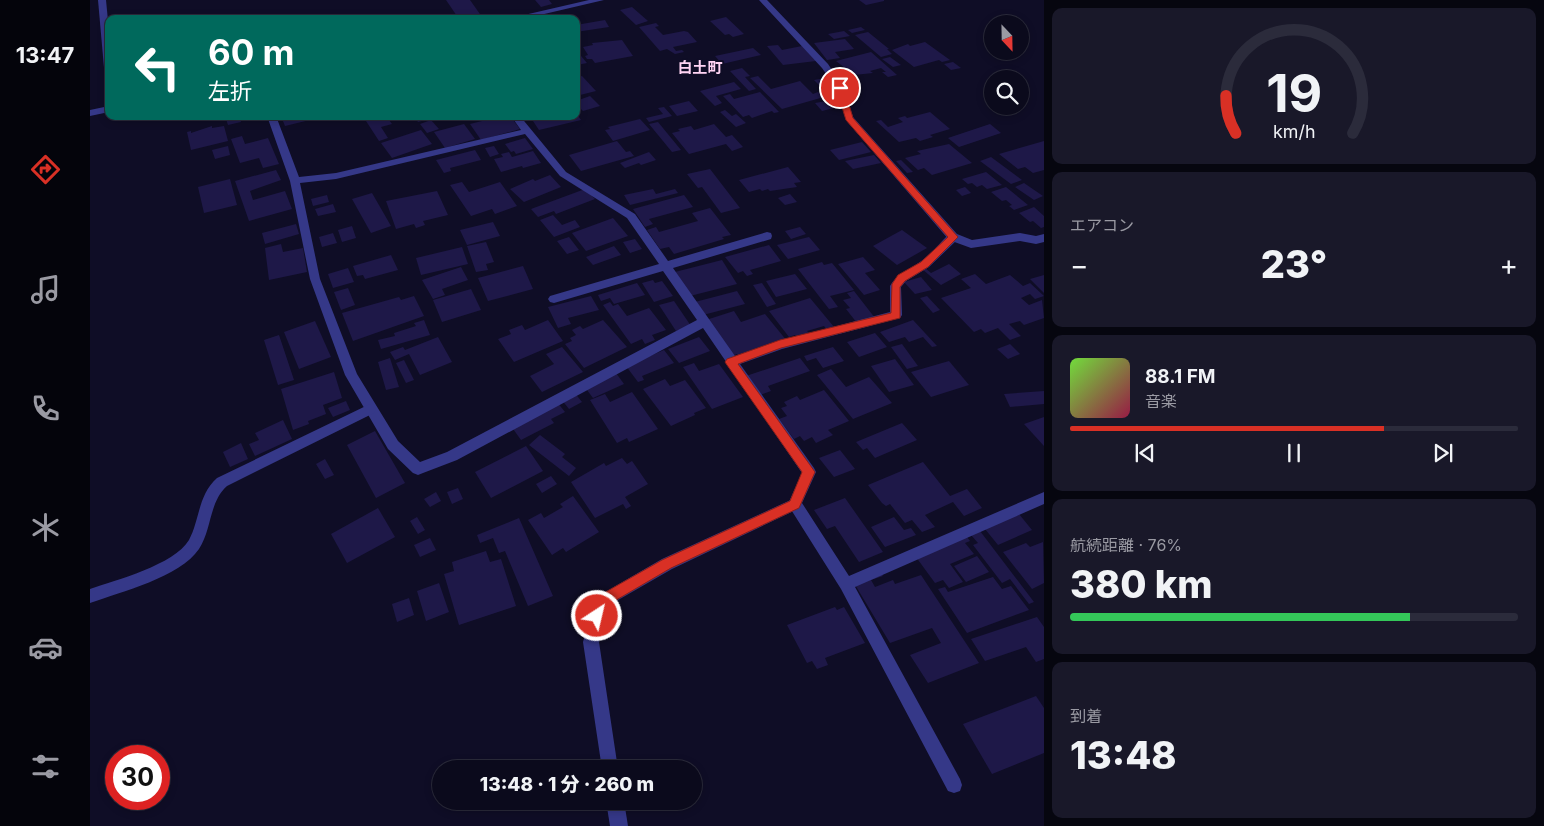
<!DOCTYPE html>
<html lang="ja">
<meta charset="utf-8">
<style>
:root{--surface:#0b0a1c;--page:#191829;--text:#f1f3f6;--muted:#9a9aa3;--line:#2b2b3b;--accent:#d93025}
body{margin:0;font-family:Inter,"Noto Sans JP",sans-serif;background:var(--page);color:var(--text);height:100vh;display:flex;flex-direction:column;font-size:19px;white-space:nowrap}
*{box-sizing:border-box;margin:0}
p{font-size:16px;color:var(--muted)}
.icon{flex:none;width:28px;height:28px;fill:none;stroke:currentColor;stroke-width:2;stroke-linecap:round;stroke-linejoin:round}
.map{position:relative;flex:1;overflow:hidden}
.details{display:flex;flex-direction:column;gap:8px;padding:8px;background:#06060f;width:500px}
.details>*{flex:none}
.guide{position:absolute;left:15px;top:15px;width:475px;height:105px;border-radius:10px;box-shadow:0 2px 8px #0003,0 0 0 1px var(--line);background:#00695c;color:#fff;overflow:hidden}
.needle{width:32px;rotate:158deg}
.buttons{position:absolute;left:894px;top:15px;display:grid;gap:10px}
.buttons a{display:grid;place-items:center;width:45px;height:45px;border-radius:50%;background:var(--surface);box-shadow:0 2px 8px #0003,0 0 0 1px var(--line);font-size:25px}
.speed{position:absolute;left:15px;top:745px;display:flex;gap:10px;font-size:25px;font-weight:700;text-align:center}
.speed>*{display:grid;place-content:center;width:65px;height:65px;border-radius:50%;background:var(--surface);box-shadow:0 2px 8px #0003,0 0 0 1px var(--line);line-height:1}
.speed .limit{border:8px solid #d22;background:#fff;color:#111}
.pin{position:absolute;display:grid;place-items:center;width:42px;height:42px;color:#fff;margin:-21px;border:2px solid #fff;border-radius:50%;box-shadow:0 1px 5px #0007}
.me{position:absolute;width:55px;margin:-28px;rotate:35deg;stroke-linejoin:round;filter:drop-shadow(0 0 4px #0008)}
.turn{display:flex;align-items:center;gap:18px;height:105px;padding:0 20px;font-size:22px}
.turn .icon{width:65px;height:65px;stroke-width:2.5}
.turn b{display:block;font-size:35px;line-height:42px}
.big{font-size:38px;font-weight:800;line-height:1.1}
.details .card{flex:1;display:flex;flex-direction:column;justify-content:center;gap:8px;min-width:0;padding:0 18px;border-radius:10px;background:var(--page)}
.details .dial{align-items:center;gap:0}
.dial svg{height:130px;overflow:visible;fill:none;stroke:var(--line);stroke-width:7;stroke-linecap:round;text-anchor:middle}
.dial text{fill:var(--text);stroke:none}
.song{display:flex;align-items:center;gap:15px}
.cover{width:60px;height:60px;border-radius:8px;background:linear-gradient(135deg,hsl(100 70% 55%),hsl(340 70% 35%))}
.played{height:5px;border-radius:2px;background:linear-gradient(90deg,var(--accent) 70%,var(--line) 70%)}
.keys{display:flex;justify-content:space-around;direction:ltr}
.heat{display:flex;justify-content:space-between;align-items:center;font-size:28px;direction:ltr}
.charge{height:8px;border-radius:4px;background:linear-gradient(90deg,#34c759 76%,var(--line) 0)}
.trip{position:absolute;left:342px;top:760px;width:270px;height:50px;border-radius:25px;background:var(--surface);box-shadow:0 2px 8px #0003,0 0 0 1px var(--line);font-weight:800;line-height:50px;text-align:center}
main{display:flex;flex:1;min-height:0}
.tabs{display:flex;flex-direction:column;width:90px;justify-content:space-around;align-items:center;background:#04040b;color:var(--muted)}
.tabs .icon{width:35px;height:35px}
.tabs .current{color:var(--accent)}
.tabs b{font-size:22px;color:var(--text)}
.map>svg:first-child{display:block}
.building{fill:#1e1848}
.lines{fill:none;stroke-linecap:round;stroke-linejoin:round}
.service{fill:#353888;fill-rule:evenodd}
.minor{fill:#353888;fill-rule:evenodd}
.tertiary{fill:#353888;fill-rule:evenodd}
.route{fill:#d93025;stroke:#8d1f18}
.labels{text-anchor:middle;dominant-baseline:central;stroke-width:4;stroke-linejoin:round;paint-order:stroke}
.far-neighbourhood-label{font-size:15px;font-weight:bold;fill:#ffd3f3;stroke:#0f0d26}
</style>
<main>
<nav class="tabs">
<b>13:47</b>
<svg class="icon current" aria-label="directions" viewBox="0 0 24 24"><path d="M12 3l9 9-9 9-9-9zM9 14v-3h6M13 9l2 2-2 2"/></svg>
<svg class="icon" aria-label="music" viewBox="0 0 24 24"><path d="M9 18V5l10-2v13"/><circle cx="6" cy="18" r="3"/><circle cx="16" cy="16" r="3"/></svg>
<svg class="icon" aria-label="phone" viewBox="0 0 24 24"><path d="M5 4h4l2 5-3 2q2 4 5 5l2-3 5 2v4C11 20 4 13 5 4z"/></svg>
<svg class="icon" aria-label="climate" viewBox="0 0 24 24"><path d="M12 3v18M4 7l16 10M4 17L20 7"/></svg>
<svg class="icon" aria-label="car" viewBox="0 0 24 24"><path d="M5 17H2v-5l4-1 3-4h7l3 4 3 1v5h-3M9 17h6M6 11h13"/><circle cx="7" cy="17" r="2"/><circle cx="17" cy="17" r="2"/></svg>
<svg class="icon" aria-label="filters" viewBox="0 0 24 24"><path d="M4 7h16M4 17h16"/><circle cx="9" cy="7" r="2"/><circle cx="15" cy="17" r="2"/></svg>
</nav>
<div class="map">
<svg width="954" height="826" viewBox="0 0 954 826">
<rect width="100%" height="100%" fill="#0f0d26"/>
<g class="building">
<polygon points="356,0 380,0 392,17 369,19"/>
<polygon points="445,0 459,0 462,4 451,7"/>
<polygon points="769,0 794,0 794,1 776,5"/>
<polygon points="542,7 558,21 546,25 530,10"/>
<polygon points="636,17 654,34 643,37 639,34 635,35 620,21"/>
<polygon points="515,20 519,27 486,32 486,25"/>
<polygon points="566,23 569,26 565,27 573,35 594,31 598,32 607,42 583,47 586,51 592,50 594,52 585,54 577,49 570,51 549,27"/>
<polygon points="771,27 775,30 762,33 758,30"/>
<polygon points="754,31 760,36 744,39 738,34"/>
<polygon points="778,32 799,49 797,49 802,54 791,57 765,35"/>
<polygon points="755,39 764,49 745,52 750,58 737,60 724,43"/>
<polygon points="532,40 543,56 505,63 502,59 497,59 495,56 498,55 493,47 503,45 502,43"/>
<polygon points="835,42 860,60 852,62 849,60 824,67 802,50 818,44 820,46"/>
<polygon points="688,45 692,50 712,46 726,61 693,65 677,46"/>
<polygon points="663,48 671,55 632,64 625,56"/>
<polygon points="486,50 497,63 487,65"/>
<polygon points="781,52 807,75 798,77 792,72 796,72 791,68 780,71 783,73 764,75 746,61"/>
<polygon points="800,57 811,65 803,67 792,59"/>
<polygon points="863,62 871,68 861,70 854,64"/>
<polygon points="652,68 660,76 655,77 666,89 659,91 640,71"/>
<polygon points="492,76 506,91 486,96 486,78"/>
<polygon points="668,76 681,89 710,81 723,94 728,92 734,97 692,109 660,78"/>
<polygon points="735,78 741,85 731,87 724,80"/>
<polygon points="644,82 651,89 626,96 632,103 625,106 610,91"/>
<polygon points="670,92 689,112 684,113 682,111 662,118 659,115 653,117 633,96 640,94 644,99"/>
<polygon points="500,96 510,106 493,111 486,104 486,101"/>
<polygon points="599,101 608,111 587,116 579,106"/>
<polygon points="737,101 744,108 732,111 725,103"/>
<polygon points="574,107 582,116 559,122 556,118 573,114 568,108"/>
<polygon points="635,110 642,116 646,114 656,123 646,127 630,112"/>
<polygon points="840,112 860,129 840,135 843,137 830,141 826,138 809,142 786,121 791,120 798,127 813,122 808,118 815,116 817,118"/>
<polygon points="486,113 491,120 449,130 443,121 447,119 445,116 486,116"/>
<polygon points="135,116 149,116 151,122 138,125"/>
<polygon points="191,116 231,116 232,120 229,120 228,118 195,126"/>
<polygon points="296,116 302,124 291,127 298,138 289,141 276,121"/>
<polygon points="324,116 346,116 346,117 328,122"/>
<polygon points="412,116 420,116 430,129 391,140 380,124"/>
<polygon points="550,119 560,130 523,141 515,130 520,129 518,127"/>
<polygon points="341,120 349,129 337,133 330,124"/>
<polygon points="568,122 591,150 582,152 559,124"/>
<polygon points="374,124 385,139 355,148 344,132"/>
<polygon points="624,124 636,137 642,135 653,147 642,151 636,144 599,154 582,133 590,131 588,129 601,126 604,130"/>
<polygon points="900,124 911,133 869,147 858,138"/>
<polygon points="122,126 122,128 134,126 138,141 101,150 97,132 101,131 101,133"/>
<polygon points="331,130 342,144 302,158 291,143"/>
<polygon points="152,136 155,144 178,138 189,164 173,168 169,158 150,163 141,139"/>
<polygon points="435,138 443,149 426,154 424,151 421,152 415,144"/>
<polygon points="527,141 536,152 540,151 544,156 491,171 479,155"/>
<polygon points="954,141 954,170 943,173 935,167 928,169 909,154"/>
<polygon points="772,142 781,152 749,160 740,150"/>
<polygon points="859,144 882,163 842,175 834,168 828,170 815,158 831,154 827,151"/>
<polygon points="138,146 140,155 125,159 122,150"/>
<polygon points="404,146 409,154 400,157 395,148"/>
<polygon points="385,150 391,160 360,168 361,171 354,173 346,160"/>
<polygon points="443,151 451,163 433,168 432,166 411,172 404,159 413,157 411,154 419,152 422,157"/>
<polygon points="559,152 566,160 551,165 549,163 535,168 530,163"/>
<polygon points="784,155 791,163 763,169 755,161"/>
<polygon points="901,157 932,180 921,184 890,161"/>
<polygon points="811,160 823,172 817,173 806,161"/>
<polygon points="698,167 711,182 704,183 707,187 680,191 678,189 672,191 670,189 659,192 649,180"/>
<polygon points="620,169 650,208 631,213 612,187 608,188 597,174"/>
<polygon points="186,170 191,180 160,191 163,200 195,191 202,209 159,221 145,181"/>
<polygon points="896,172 912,185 897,189 892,185 887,187 882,183 878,184 872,179"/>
<polygon points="460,175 471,187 434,202 420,189 443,179 445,181"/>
<polygon points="140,179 147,205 114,213 108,187"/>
<polygon points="372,182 379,192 410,182 427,206 405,214 402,209 381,216 360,185"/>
<polygon points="934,183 953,196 944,200 925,187"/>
<polygon points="875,187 881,193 872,196 866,190"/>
<polygon points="916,187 938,205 924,210 919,206 922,205 916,200 912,201 901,192"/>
<polygon points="495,189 505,199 466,214 464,211 448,217 441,209"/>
<polygon points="563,189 566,194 585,189 588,193 540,205 534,195"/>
<polygon points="347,191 358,215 333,221 335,225 326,228 324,224 306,229 296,201"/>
<polygon points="282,193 301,226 281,233 262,199"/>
<polygon points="700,194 707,202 695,205 688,198"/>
<polygon points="237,195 239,202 223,206 221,199"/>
<polygon points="594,195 603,207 559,219 563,224 555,227 543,209"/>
<polygon points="243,204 246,212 228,216 225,209"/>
<polygon points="944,207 954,216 954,227 951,228 943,221 940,222 929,213"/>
<polygon points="620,208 641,235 632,237 634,239 584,254 579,247 570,249 557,230 566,227 569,232 608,221 602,213"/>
<polygon points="463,215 472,225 485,220 490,227 464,237 450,220"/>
<polygon points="523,218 538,236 496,251 482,233"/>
<polygon points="403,222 410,236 377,245 370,230"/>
<polygon points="206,224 209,234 175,244 172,233"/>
<polygon points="262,226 266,238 252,242 248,230"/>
<polygon points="710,227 716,234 701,239 695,231"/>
<polygon points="812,230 837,248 807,265 783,246"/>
<polygon points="243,233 247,243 232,247 229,237"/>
<polygon points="479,237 489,250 477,254 467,241"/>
<polygon points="719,237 730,250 698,259 687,245"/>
<polygon points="545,239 552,249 540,253 533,242"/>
<polygon points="396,242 404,262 396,264 398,270 386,272 377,246"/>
<polygon points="191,244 193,252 213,248 217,272 179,280 175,248"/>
<polygon points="679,245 691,261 660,270 663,274 657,276 653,271 648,273 635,257"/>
<polygon points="524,246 531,255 503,265 496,257"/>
<polygon points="372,247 378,264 331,275 326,258"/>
<polygon points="301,255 308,270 275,279 273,275 267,276 263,266"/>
<polygon points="773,257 785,270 775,273 790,290 774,295 748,264"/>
<polygon points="632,260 647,284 600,296 585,272"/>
<polygon points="732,262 734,265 742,263 764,290 740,296 748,307 739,309 708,269"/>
<polygon points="859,264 871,274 851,285 832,269 835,268 841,273"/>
<polygon points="433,266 443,289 398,301 388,278"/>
<polygon points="371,267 378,280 352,289 355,295 343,299 332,280"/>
<polygon points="258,268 264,282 243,288 238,274"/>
<polygon points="705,274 717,289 686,297 676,281"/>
<polygon points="885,274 896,284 920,275 933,286 940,283 954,296 945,299 940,294 931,298 939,305 952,300 954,318 934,325 930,321 919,324 931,336 920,340 908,328 895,333 891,329 884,332 851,298 881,288 871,279"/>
<polygon points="954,275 954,293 940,279"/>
<polygon points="831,277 842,290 825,294 814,282"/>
<polygon points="563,280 565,283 572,281 583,296 564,302 552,283"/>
<polygon points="547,283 555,295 524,304 520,298 511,301 508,295"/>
<polygon points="672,283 686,304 677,307 663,285"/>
<polygon points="258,288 265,305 251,310 244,292"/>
<polygon points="381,289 391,310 352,322 343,300"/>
<polygon points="647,291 655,304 613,315 605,302"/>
<polygon points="764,291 785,318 767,323 756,309 760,308 753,300 761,298 757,293"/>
<polygon points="324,296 334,316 263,341 252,313 309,297 311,300"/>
<polygon points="501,296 509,310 478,318 481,324 468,328 458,307"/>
<polygon points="837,296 850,310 843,313 830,298"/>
<polygon points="720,298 744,327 737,330 734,326 717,331 721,335 709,339 705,335 699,337 679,311"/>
<polygon points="584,301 601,326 586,331 569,305"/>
<polygon points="520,302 523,306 528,304 537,316 559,308 576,330 562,335 565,340 555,344 552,339 541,344 513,305"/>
<polygon points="644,311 651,322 675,314 697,341 649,357 647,354 642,356 616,320"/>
<polygon points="334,320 340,335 291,349 288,340 305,336 304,333 326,326 324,323"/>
<polygon points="458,320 473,341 424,362 408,339 421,334 419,330 432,325 435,330"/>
<polygon points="513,320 537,347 494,368 475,344 482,341 480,338 486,335 482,330 490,326 493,329"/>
<polygon points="823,320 847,346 842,347 833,337 819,342 815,337 799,342 790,332"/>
<polygon points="225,321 241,357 209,369 194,332"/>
<polygon points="785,333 797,347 769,357 757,342"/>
<polygon points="189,335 204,380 188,385 174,340"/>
<polygon points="348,337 362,362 330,375 319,354 305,360 300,352 313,347 315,350"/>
<polygon points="609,337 620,351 589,363 578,349"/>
<polygon points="812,344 828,366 817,369 801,347"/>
<polygon points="920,344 930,354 918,359 907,349"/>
<polygon points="472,347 493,372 452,392 440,376 464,364 456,354"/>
<polygon points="743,347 754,361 733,368 726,358 717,361 714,356"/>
<polygon points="574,350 584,363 552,376 554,380 548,382 536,366"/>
<polygon points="300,358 309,387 296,390 288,362"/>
<polygon points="710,358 720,371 678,386 681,391 670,395 656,376"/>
<polygon points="805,359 824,385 799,392 781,366"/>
<polygon points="314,360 324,380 316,383 306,363"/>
<polygon points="859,361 879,385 841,397 821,372"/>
<polygon points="604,363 609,371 629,364 653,397 622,409 593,367"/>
<polygon points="741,369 756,387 779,377 802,403 763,419 727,375"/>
<polygon points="244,372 252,398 233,405 236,414 218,421 219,424 203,430 191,389"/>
<polygon points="526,373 534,384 503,398 494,386"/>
<polygon points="575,379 580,386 595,380 616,408 604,413 605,415 581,426 553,389"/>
<polygon points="734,390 759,421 738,430 743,435 726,443 722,437 714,441 710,436 704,439 689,419 697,416 691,408 697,406 694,402 707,396 710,400"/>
<polygon points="954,391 954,404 920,407 914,394"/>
<polygon points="484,392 492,402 479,409 471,399"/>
<polygon points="542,392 568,429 539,442 537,438 527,443 500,400 515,394 520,402"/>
<polygon points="256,401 260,410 243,417 238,408"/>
<polygon points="467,402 475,412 461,419 464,423 431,440 421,426"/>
<polygon points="954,417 954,446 934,424"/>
<polygon points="193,420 202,439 165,456 159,444 169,440 165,433"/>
<polygon points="812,423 827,440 785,458 777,448 773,450 766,442"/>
<polygon points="285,431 315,483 286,498 257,445"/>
<polygon points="450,435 475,454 472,457 486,468 479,476 439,445"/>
<polygon points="151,443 158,459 140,467 133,452"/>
<polygon points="436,446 453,471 401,498 385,472"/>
<polygon points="750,450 765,469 744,477 729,458"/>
<polygon points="532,458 537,464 542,461 558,484 535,497 541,506 536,509 533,504 505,518 481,482 514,463 516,466"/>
<polygon points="235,459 244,475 235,479 226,464"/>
<polygon points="833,462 860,496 877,489 892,508 874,516 863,502 835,515 845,527 832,532 822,520 815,523 800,504 796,506 792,503 778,485"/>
<polygon points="461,476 467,484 452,493 446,484"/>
<polygon points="368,488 373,499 362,504 357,492"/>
<polygon points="346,492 351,501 340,507 334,499"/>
<polygon points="483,496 509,532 476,552 473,548 462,555 438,520 451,513 454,518 473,507 470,504"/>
<polygon points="755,498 793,552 769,562 745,526 737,529 724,510"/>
<polygon points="288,508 305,537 257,563 241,534"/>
<polygon points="929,514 942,530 908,545 895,529"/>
<polygon points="327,517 335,530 328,534 320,521"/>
<polygon points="804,517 814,530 821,528 826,535 795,547 781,527"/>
<polygon points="429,518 463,596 438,606 415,551 409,553 403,538 390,543 387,535"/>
<polygon points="890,531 944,602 939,604 920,579 912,583 883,545 888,543 881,535"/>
<polygon points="877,537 880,541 875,543 884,554 860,564 873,582 859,588 853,580 845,583 826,557"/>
<polygon points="340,538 346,550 330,557 324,545"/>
<polygon points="953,542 954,583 942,589 913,552 936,543 940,547"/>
<polygon points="396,551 400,562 411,559 426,606 369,625 354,574 364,571 362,562"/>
<polygon points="887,556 899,572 876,582 864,566"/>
<polygon points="792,574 793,576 781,580 785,587 803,580 805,584 831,575 889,663 838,683 820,655 851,643 842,628 800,643 764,583"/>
<polygon points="903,577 912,589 921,586 939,610 877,633 848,589 855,587 858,592"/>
<polygon points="349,583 359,612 336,621 327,591"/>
<polygon points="319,598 324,615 307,622 302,604"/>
<polygon points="745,607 747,610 754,607 775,643 735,658 738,665 727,669 722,661 717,663 697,625"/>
<polygon points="947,617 954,627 954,659 946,662 936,647 895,661 881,639"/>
<polygon points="946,696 954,708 954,753 902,774 873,724"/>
</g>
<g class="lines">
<path class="service" d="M177 116H186L209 177 246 173 431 130 421 116H430L476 172 545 214 578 261 677 232 681 233 682 236 681 239 583 268 645 356 690 341 800 312V286C807 274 819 270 830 262 841 254 850 243 859 234H867L868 237 867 240 839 267 816 281 811 287 812 315 810 318 692 349 650 364 724 468 726 472 712 503 759 576 954 492V504L765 587 870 779 872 785 870 791 864 793 858 791 751 589 700 508 698 504 712 473 613 328 367 460 333 473 328 475 323 473 298 449 255 375 220 279 200 181ZM435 134 470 176 537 218 569 264 460 296 458 299 460 302 464 303 573 271 607 320 357 452 330 462 308 441 267 374 230 279 210 183 246 179Z"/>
<g class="minor">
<polygon points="8,0 16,0 19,31 19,81 15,79"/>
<polygon points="669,0 677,0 738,64 754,88 763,117 867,234 882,240 930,233 946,236 954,234 954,242 946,244 930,241 881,248 859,240 756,120 746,88 732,68"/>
<path d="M280 404 284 405 286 409 284 413 137 486C119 502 122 529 109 549 90 577 31 592 0 603V589C26 580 84 565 99 540 110 519 108 495 127 478Z"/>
<polygon points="705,498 710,500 712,504 710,508 582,569 516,607 509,642 528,769 512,769 493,642 505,598 572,559"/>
<polygon points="516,801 534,801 538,826 520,826"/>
</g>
<g class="tertiary">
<polygon points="499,0 514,0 433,19 417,19"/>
<polygon points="19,106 19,112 0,116 0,110"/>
</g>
</g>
<polygon class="route" points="747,87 754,88 763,118 868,237 838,267 815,281 810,287 810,318 691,348 648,364 725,472 709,508 581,568 516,606 512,620 507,622 502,620 500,616 505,598 572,560 700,501 712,472 637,365 635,362 637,359 690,340 801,313 802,284 808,275 831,262 858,237 756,120 746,88"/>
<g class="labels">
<g class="far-neighbourhood-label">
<text x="610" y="67">白土町</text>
</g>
</g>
</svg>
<div class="buttons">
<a><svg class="needle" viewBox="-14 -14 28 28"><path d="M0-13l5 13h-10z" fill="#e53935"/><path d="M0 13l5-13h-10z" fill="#9a9aa3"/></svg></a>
<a><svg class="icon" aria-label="search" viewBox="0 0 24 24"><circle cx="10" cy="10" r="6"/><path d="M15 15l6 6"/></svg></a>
</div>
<div class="speed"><div class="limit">30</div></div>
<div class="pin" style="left:750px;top:88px;background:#d93025"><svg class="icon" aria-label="arrive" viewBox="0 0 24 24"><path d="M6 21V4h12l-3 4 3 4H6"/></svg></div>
<svg class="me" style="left:507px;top:616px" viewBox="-20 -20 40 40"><circle r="17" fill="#d93025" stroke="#fff" stroke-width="3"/><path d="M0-11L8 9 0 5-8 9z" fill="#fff"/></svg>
<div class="trip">13:48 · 1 分 · 260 m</div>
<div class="guide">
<div class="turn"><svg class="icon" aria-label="left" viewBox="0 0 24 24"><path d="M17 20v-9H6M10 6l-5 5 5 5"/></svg><div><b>60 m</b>左折</div></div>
</div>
</div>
<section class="details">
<div class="card dial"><svg viewBox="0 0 100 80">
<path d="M14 69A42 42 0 1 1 86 69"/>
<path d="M14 69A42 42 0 0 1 8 46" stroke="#d93025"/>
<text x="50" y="56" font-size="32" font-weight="700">19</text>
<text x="50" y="72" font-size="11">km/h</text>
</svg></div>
<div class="card"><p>エアコン</p>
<div class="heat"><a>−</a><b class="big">23°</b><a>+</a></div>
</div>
<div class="card">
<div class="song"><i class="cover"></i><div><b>88.1 FM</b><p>音楽</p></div></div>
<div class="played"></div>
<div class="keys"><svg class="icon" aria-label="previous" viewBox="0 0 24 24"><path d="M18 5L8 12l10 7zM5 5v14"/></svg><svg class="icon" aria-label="pause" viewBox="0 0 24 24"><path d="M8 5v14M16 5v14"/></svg><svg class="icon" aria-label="next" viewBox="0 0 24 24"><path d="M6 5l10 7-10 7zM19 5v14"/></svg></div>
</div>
<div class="card"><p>航続距離 · 76%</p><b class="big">380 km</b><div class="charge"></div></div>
<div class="card"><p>到着</p><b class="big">13:48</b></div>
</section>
</main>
